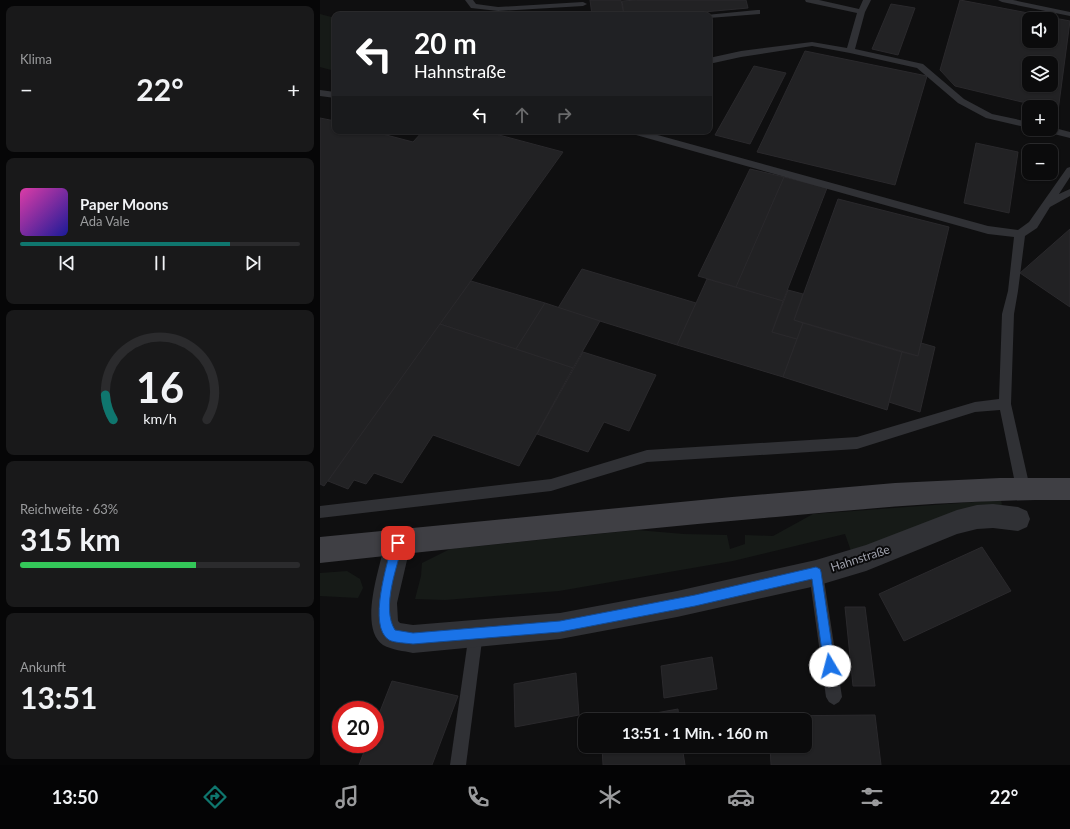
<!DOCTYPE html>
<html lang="de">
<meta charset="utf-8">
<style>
:root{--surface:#0b0b0c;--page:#19191a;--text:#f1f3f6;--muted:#9a9b9d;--line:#2b2b2d;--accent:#0f766e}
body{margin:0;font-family:Lato,sans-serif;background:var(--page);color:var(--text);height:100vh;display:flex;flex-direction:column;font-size:15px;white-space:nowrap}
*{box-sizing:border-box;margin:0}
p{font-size:13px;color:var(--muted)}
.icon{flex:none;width:22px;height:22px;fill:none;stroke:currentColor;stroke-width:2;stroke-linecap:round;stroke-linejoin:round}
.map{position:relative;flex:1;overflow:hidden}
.drawer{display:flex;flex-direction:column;gap:6px;padding:6px;background:#060607;width:320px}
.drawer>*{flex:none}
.hud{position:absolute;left:12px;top:12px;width:380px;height:122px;border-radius:8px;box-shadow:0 1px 3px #0004,0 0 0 1px var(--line);background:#202124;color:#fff;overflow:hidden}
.buttons{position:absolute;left:702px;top:12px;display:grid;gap:8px}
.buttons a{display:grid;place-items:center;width:36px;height:36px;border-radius:8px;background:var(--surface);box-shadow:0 1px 3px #0004,0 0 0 1px var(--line);font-size:20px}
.speed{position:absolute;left:12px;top:701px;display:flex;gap:8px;font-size:20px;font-weight:700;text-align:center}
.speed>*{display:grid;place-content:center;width:52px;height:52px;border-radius:50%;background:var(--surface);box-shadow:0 1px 3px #0004,0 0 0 1px var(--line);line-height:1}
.speed .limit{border:6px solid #d22;background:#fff;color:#111}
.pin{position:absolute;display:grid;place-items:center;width:34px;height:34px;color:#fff;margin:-17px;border-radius:8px;box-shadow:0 2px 6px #0006}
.me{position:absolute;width:44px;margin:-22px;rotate:352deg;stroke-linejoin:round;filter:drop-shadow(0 0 3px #0008)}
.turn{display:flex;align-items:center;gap:14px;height:84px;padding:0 16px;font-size:18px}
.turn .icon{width:52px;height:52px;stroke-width:2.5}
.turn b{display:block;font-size:28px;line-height:34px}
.lanes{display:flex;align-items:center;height:38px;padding:0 16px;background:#0003;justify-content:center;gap:20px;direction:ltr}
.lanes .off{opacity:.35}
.big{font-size:30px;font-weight:700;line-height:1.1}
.drawer .widget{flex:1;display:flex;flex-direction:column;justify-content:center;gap:6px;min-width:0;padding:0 14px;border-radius:8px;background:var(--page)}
.drawer .dial{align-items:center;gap:0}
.dial svg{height:104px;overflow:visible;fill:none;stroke:var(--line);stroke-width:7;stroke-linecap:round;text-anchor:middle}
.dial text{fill:var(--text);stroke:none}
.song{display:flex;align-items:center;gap:12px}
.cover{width:48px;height:48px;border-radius:6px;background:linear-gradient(135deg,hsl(320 70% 55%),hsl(240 70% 35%))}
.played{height:4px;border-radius:2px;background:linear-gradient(90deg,var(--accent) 75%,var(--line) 75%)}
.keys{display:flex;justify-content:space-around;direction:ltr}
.heat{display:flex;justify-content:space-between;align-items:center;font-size:22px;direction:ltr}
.charge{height:6px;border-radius:3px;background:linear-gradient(90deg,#34c759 63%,var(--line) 0)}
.trip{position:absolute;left:258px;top:713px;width:234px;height:40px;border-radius:8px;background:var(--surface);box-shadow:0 1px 3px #0004,0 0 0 1px var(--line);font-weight:700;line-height:40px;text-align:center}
.dock{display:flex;height:64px;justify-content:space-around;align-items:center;background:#040405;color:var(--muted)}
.dock .icon{width:28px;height:28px}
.dock .selected{color:var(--accent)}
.dock b{font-size:18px;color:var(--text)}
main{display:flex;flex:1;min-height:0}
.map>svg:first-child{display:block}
.green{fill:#161a17}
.building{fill:#222224;stroke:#2a292c;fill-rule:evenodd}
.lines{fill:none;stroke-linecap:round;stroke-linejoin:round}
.service{fill:#303135;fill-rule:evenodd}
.minor{fill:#303135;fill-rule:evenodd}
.secondary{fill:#3f3f44;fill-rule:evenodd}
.route{fill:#1a73e8;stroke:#114b97}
.labels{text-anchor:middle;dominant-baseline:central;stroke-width:4;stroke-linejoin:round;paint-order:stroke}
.street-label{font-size:12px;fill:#a2a4af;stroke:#0a0a0b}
</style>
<main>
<section class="drawer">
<div class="widget"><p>Klima</p>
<div class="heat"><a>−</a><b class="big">22°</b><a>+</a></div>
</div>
<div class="widget">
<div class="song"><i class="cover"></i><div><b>Paper Moons</b><p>Ada Vale</p></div></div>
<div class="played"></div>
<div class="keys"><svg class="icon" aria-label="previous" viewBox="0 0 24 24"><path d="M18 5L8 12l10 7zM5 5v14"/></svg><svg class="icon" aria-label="pause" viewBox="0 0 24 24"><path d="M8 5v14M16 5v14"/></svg><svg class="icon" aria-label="next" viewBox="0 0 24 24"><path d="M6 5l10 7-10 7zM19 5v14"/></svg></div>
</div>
<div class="widget dial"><svg viewBox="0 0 100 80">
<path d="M14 69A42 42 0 1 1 86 69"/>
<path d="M14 69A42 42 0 0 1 8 50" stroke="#0f766e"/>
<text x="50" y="56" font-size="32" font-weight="700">16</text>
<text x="50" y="72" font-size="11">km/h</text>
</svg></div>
<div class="widget"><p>Reichweite · 63%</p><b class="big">315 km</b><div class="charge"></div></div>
<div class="widget"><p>Ankunft</p><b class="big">13:51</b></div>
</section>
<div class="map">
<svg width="750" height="765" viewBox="0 0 750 765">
<rect width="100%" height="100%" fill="#0f0f10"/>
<g class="green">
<polygon points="0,14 15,18 15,71 0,67"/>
<polygon points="681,500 682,505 657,507 531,551 525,534 413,561 239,591 125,600 95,599 101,576 102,563 130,549 317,530 364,534 407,535 410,549 425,544 425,535 453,536 493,514"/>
<polygon points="27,571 40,579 43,588 38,598 0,596 0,573"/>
</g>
<g class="building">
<polygon points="270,0 301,0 304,15 272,15"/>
<polygon points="317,0 426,0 428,8 350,15 304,15 302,1"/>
<path d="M640 0 750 21 738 111 731 109V107H723L635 86 620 70ZM709 19H731V41H709ZM709 63H731V85H709Z"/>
<polygon points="571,4 595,8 578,55 552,49"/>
<polygon points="485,51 607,76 575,185 437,152"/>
<polygon points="434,66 466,73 430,144 395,135"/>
<polygon points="0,118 15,121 15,131 51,131 93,142 103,131 164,131 243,152 4,486 0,484"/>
<polygon points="656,143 698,152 689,213 644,203"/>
<polygon points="430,169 464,177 416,287 378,276"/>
<polygon points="464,177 507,188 463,301 416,287"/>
<polygon points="518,199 629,227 598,356 474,320"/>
<polygon points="750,229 750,307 700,273"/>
<polygon points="262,269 376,303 357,345 238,308"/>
<polygon points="387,279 463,301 452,332 477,339 463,377 357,345"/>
<polygon points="151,281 225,303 196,349 120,324"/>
<polygon points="468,290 483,294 474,320 483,323 477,339 452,332"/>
<polygon points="225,303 280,321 253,368 196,349"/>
<polygon points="483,323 582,352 567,410 463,377"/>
<polygon points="120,324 253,368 199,466 113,435 82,483 54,473 46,484 34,480 28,489 8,481"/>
<polygon points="601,343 615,347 600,412 569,402 582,352 598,356"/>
<polygon points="263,352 336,375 309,431 284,422 268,452 217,434"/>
<polygon points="662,547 691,591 584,641 559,594"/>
<polygon points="525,607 545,607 555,686 533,686"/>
<polygon points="392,657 397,689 344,698 341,666"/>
<polygon points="256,673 259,715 195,727 194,684"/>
<polygon points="72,681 138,696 112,765 39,765 47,744 55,744 55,724"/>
<polygon points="358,709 359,720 293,720 319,716"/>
<polygon points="555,715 561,765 451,765 450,746 485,746 485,720 448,720 448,716"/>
<polygon points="282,746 362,746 365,765 283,765"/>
</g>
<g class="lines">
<g class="service">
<polygon points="145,0 153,0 156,4 178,7 263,2 267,4 263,6 178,11 151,8"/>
<polygon points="485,0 499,0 539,9 543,0 551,0 545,12 535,49 603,64 644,99 672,114 709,122 709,128 666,118 638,103 597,68 530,53 492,46 421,57 389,64 389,58 421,51 492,42 527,48 537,13 486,2"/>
<polygon points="678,0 693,0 750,12 750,16 682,2"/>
<polygon points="437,10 440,10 440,14 389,18 389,15 386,15"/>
<polygon points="0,90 15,92 15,98 0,96"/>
<polygon points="731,127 750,132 750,138 722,131 720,129 731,129"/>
<polygon points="307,131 323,131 668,226 698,230 709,222 747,168 750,167 750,177 739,194 750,189 750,196 730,207 717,228 705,236 698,291 694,314 691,404 710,488 708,492 703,494 698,492 696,488 680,410 655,412 537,449 327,462 231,491 0,518 0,506 231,479 327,450 537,437 655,402 679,399 682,314 688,291 694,237 668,234 309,133"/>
<polygon points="496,566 501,568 503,573 522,697 519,702 514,705 509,702 506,697 489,573 491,568"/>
<polygon points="156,626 161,628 163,633 146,765 130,765 149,633 151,628"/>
</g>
<path class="minor" d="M673 504 698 507 707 511 710 519 707 527 698 531 673 528 657 529 637 534 546 571 496 586 357 617 240 639 93 653C84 651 72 650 63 645 38 628 60 567 65 543L69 534 78 531 87 534 91 543 77 603 78 621 80 623 93 625 240 613 357 591 496 560 546 545 637 510 657 505Z"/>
<path class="secondary" d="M680 478H750V500C651 499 554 508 456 517 304 530 152 547 0 563V537L412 497 575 483Z"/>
</g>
<path class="route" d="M78 538 81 539 83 543C77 567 61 608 75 630L93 633 240 621 375 595 496 567 500 569 501 572 515 666 514 670 510 672 506 670 504 666 492 579 375 606 240 632 93 644C86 643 75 643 69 640 47 626 68 563 72 543L74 539Z"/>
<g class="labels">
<g class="street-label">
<text transform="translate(540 558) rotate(-18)">Hahnstraße</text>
</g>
</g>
</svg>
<div class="buttons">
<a><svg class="icon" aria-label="sound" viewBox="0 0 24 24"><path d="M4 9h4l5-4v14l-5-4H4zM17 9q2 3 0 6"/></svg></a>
<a><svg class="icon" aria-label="layers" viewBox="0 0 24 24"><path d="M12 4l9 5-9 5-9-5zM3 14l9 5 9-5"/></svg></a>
<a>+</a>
<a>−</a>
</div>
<div class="speed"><div class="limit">20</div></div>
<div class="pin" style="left:78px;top:543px;background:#d93025"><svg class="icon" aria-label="arrive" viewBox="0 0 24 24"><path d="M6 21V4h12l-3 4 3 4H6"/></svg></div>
<svg class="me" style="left:510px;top:666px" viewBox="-20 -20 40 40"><circle r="19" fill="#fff"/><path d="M0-13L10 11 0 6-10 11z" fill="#1a73e8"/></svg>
<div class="trip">13:51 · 1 Min. · 160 m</div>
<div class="hud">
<div class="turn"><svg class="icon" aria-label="left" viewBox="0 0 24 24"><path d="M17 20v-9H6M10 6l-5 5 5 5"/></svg><div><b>20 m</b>Hahnstraße</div></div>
<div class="lanes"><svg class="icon" aria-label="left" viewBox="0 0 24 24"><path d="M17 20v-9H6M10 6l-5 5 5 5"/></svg><svg class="icon off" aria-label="ahead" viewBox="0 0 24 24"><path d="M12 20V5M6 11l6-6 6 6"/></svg><svg class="icon off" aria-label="right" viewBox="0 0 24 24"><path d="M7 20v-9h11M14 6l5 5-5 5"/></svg></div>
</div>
</div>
</main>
<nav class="dock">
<b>13:50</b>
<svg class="icon selected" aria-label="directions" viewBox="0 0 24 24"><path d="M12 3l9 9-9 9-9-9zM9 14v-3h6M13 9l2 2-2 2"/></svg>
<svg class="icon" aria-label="music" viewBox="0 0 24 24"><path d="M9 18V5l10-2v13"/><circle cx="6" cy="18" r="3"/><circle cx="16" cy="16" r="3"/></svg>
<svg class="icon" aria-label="phone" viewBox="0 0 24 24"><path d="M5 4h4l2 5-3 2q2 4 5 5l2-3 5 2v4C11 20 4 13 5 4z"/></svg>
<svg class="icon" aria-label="climate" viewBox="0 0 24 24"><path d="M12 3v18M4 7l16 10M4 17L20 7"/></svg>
<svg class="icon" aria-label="car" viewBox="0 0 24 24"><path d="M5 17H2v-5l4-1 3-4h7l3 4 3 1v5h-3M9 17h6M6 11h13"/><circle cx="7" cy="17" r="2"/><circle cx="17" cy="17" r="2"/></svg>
<svg class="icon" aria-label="filters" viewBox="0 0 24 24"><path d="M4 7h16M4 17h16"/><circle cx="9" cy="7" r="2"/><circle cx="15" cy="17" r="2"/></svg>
<b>22°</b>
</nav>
